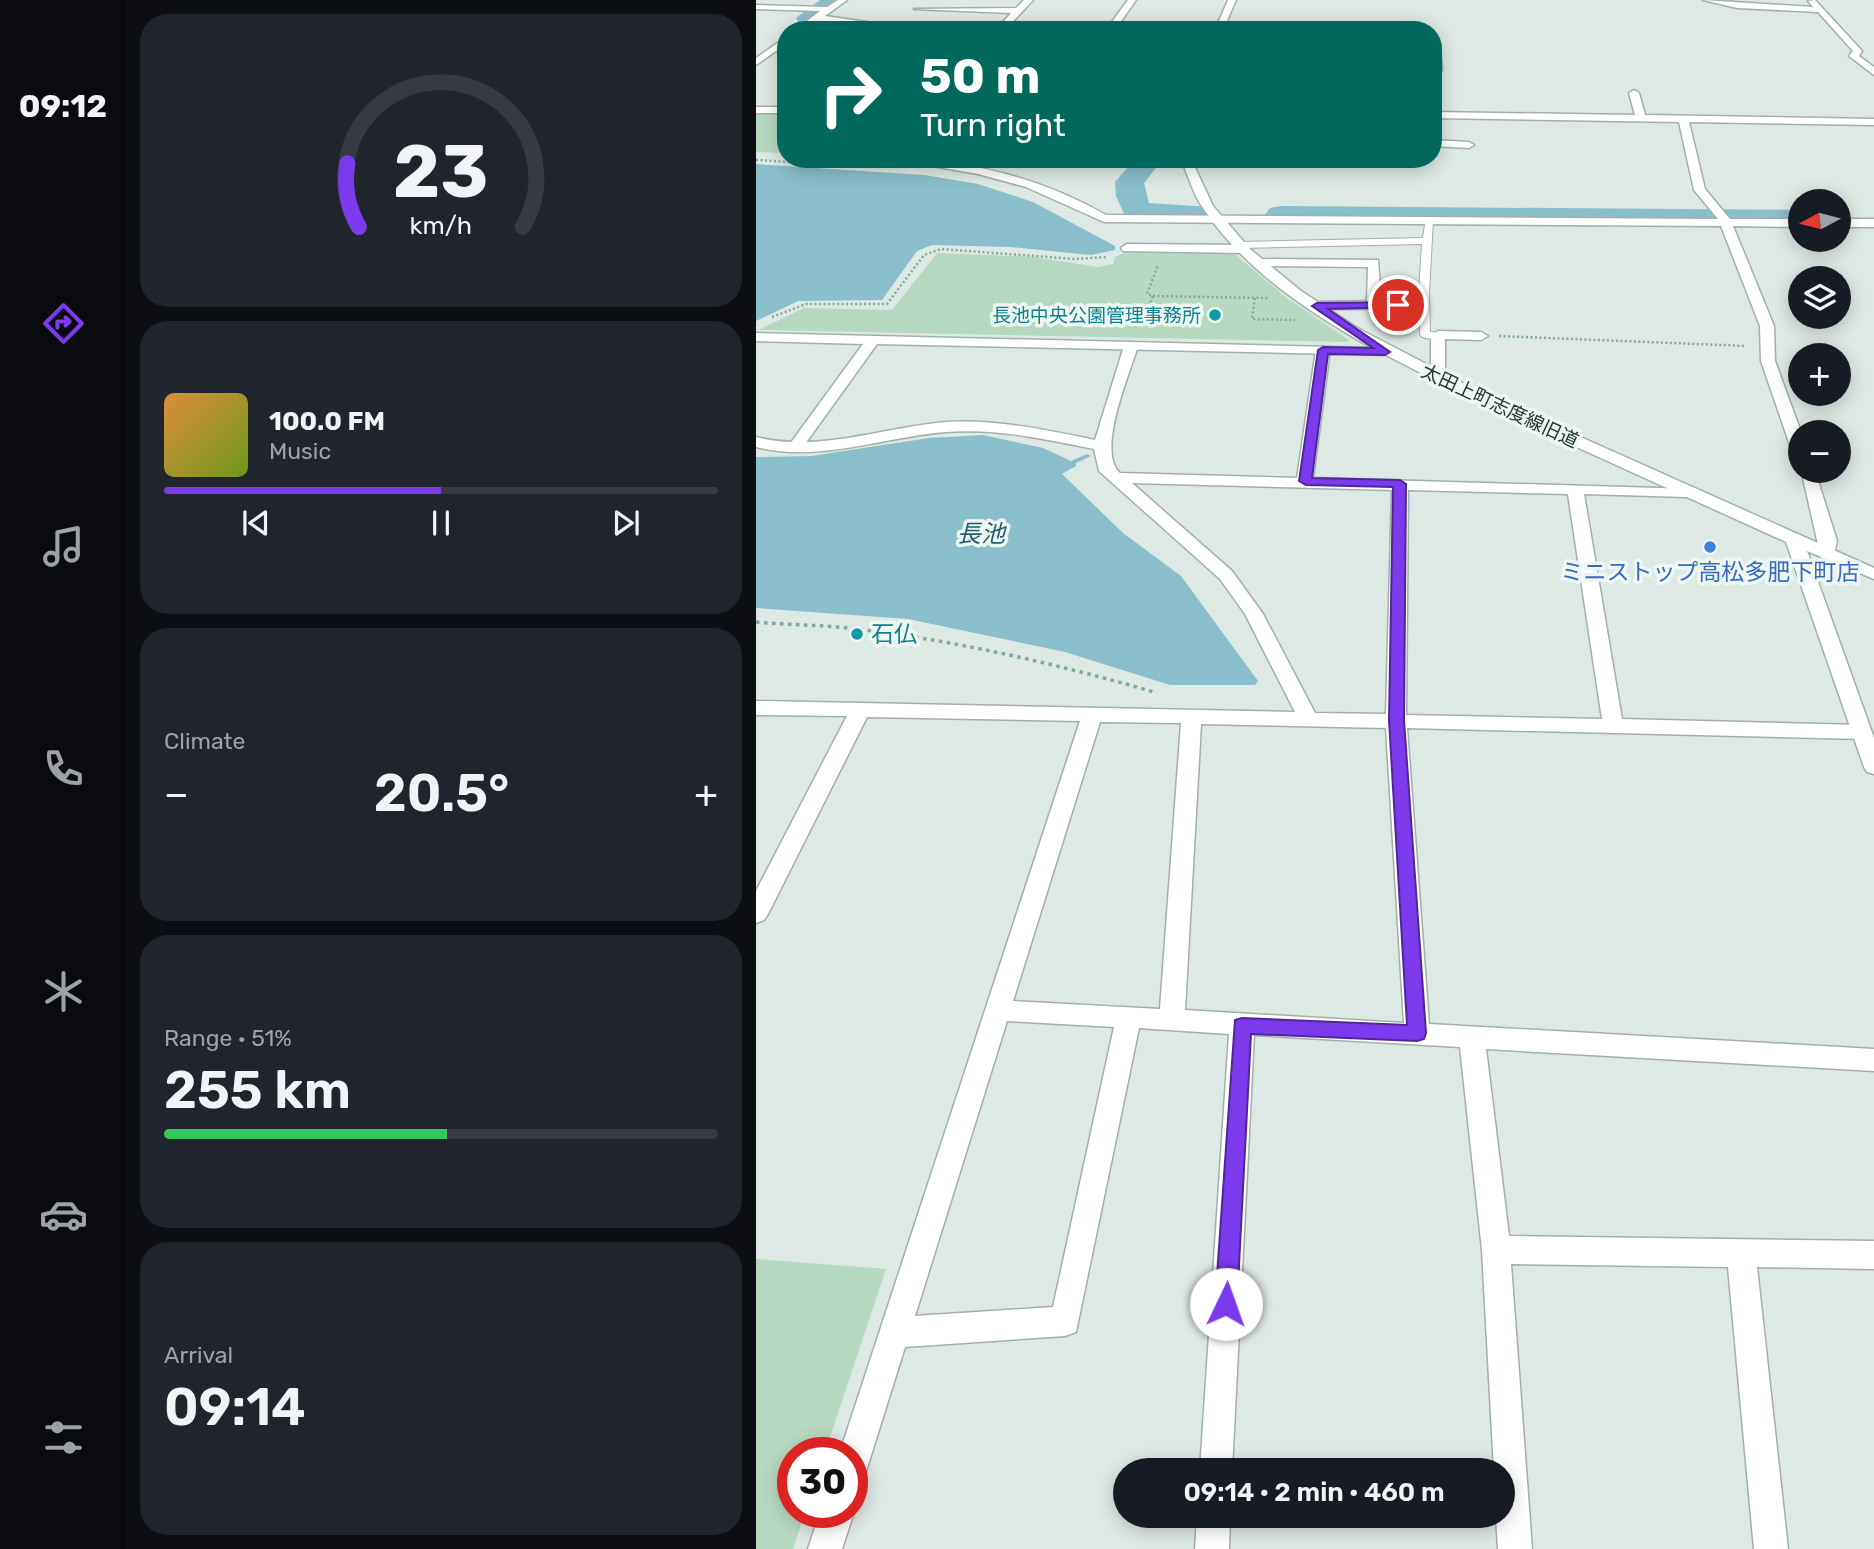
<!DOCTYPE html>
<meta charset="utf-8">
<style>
:root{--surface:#171b24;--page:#20242c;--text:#f1f3f6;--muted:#9ea1a6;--line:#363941;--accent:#7c3aed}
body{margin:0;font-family:Rubik,"Noto Sans JP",sans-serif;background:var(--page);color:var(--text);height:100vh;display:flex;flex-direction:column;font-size:26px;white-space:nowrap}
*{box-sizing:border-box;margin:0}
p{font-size:23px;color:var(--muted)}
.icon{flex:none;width:38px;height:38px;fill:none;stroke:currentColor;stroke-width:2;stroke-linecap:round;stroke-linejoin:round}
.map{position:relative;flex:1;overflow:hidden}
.sheet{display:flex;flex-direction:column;gap:14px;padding:14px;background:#0d0f14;width:630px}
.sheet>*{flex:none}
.banner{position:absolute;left:21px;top:21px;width:665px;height:147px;border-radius:28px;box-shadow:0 4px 18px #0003;background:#00695c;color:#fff;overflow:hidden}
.needle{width:46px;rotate:263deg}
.buttons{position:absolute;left:1032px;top:189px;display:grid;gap:14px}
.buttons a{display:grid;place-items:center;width:63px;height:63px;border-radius:50%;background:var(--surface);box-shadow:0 4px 18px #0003;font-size:35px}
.speed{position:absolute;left:21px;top:1437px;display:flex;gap:14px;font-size:35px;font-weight:700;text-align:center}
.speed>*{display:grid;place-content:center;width:91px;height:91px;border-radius:50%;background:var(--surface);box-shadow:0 4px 18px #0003;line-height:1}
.speed .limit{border:10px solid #d22;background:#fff;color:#111}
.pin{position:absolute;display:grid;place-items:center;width:60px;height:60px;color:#fff;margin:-30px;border:4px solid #fff;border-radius:50%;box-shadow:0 2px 7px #0007}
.me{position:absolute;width:77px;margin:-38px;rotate:3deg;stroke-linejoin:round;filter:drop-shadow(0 0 5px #0008)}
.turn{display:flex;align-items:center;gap:24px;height:147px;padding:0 28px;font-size:32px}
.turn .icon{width:91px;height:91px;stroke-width:2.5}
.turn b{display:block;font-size:49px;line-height:60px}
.big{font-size:52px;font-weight:600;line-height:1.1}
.sheet .tile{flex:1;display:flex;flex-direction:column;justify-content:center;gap:10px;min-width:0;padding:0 24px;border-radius:28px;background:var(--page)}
.sheet .dial{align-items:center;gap:0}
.dial svg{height:182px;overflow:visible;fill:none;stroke:var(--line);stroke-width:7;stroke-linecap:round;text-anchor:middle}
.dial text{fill:var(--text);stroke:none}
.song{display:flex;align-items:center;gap:21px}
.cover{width:84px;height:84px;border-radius:10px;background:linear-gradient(135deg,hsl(30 70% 55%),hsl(80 70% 35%))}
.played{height:7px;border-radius:4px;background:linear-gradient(90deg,var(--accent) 50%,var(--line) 50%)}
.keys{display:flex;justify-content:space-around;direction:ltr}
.heat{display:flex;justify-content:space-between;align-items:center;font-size:38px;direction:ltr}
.charge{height:10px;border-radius:5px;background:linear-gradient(90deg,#34c759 51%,var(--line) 0)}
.trip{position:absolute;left:357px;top:1458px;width:402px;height:70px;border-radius:35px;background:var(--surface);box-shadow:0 4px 18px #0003;font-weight:600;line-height:70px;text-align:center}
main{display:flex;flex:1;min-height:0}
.menu{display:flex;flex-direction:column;width:126px;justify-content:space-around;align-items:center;background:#090b0e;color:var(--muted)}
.menu .icon{width:49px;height:49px}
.menu .selected{color:var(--accent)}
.menu b{font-size:32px;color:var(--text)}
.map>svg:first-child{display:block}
.green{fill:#b8d9c1}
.water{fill:#89bfca}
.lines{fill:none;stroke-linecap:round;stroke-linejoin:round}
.river{fill:#89bfca;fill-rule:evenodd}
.lane-casing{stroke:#a2afab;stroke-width:2}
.street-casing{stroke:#a2afab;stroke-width:3}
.secondary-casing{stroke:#9eb3ac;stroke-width:3}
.path-far1{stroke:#81aa9e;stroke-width:2.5;stroke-dasharray:2 2.5;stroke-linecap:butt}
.path{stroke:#81aa9e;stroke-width:3.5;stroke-dasharray:3.5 4.5;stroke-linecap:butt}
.lane{fill:#fff;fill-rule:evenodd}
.street{fill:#fff;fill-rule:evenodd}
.secondary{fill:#fff;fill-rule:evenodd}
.route{fill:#7c3aed;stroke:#51269a;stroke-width:2}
.culture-dot{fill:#0f9aa8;stroke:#eef6f2;stroke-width:2.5}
.shop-dot{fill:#3f7fe0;stroke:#eef6f2;stroke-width:2.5}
.labels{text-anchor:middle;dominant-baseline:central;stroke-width:7;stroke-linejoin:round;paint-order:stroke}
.far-culture-label{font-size:19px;fill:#0d838f;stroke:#eef6f2;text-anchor:end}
.far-street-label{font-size:19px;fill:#213731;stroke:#eef6f2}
.shop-label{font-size:23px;fill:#366cbe;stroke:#eef6f2}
.culture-label{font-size:23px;fill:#0d838f;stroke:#eef6f2;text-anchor:start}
.water-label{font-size:24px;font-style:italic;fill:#205f6e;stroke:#eef6f2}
</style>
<main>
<nav class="menu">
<b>09:12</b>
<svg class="icon selected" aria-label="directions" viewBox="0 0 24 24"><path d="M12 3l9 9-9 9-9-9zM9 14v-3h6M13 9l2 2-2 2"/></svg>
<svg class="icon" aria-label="music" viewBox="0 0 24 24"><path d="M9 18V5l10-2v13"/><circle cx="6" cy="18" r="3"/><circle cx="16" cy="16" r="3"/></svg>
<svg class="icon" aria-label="phone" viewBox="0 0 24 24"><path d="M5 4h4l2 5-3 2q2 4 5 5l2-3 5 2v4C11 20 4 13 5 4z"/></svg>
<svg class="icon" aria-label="climate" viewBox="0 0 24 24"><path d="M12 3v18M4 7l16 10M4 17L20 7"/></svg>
<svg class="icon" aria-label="car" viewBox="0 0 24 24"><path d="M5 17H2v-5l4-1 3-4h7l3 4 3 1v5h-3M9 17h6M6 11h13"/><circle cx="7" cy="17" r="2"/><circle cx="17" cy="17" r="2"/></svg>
<svg class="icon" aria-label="filters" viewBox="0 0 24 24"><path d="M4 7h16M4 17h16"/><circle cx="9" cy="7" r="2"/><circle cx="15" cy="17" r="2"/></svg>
</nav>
<section class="sheet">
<div class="tile dial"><svg viewBox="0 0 100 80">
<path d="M14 69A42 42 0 1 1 86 69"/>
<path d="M14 69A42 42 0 0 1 9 41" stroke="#7c3aed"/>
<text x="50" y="56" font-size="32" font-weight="700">23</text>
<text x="50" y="72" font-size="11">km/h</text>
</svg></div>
<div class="tile">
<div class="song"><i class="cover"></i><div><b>100.0 FM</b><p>Music</p></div></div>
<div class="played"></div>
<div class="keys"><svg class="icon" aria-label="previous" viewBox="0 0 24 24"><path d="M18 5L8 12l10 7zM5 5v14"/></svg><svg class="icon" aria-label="pause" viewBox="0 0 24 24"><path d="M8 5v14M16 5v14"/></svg><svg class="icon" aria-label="next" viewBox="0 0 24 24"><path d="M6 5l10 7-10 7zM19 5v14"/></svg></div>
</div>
<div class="tile"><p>Climate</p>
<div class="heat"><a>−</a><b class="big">20.5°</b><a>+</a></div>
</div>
<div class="tile"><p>Range · 51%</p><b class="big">255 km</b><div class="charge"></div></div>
<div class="tile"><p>Arrival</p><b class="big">09:14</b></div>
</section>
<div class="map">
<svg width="1118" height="1549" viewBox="0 0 1118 1549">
<rect width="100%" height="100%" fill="#dee8e4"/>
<g class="green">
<polygon points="0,113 30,114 30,153 0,152"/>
<polygon points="375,250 475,251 531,298 593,340 591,342 2,330 48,308 136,310 181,253 278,257 342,267 357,264 359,257"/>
<polygon points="0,1259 130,1269 69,1452 37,1452 37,1512 49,1512 37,1549 0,1549"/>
</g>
<g class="water">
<polygon points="0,164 168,175 222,184 277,202 359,246 359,250 335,255 254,247 176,245 161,251 126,300 42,301 0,321"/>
<polygon points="227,435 287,448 315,461 331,454 335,456 320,463 320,466 306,474 367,533 425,576 502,681 499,685 414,685 309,652 152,619 0,608 0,457 55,456 173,438"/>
</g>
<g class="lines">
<g class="river">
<polygon points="64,0 90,0 71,15 125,23 136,30 82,30 43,23 40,18"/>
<polygon points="379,159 407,159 388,183 393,203 454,207 458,214 454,221 403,223 369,216 360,196 359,182"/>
<polygon points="525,206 1045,210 1045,228 525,224 514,222 509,215 514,208"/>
</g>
<defs>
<path id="lane" d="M670 218 677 220 673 292 674 332 686 333 687 335C682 340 669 340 664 335L663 292 666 244 485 248 480 245 485 242 667 238Z"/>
<g id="street">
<path d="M82 0H91L69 16 166 30C134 30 102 21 70 21 60 21 51 30 39 30L64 11 0 9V5L71 7Z"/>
<polygon points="268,0 277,0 249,30 240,30 255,13 158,9 260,8"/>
<polygon points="372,0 380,0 359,30 350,30"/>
<polygon points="947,0 1057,7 1052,1 1059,0 1106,51 1103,56 1118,67 1118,75 1093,56 1097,51 1062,12 981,8"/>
<polygon points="30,37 30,44 0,65 0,58"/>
<polygon points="680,42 684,45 686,70 677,81 677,43"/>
<path d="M878 90 883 93 889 115 1118 119V125L933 122 949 189 974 219H1045V227L977 226 1018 326 1019 361 1045 432V459L1037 454 1005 361 1004 326 965 226 348 222 270 187 222 174 136 159C211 159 285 178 350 215L962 219 938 190 923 122 677 118V112L879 115 873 93Z"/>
<rect x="0" y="107" width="30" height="6"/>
<polygon points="677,140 713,142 718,145 713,148 677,146"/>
<rect x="1083" y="219" width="35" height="8"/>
<polygon points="371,244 488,245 494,249 488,253 367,251 365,248"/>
<polygon points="499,259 622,260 625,301 642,301 649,305 642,309 556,309 556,303 561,302 611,301 612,267 503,266 497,262"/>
<polygon points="682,331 725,332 732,336 725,340 689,339 689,378 682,382 675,378 675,335"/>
<path d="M375 342 382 346C373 375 340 452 364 473L541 478 560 350 567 346 574 350 557 478 936 489V495L930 497 828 494 866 719 1106 725 1116 732 1106 739 651 728 673 1024 1118 1049V1071L730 1049 753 1236 1118 1241V1269L1001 1267 1032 1549H998L972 1267 755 1264 776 1549H742L740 1516H747V1470H738L726 1250 704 1047 498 1035 476 1470H444L473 1034 383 1028 320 1332 309 1336 149 1347 112 1465 108 1477 96 1481V1452H84L324 721 111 717 12 914 8 920 0 923V891L91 716 0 715V701L539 712 489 614 464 579 343 471 338 449C289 439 240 428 190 432 127 437 63 463 0 447V437C64 453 127 427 191 422 241 419 290 430 339 440L368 346ZM376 483 636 490 630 714 559 713 507 614 476 571ZM652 490 812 494 846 719 650 715ZM344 722 425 723 404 1009 257 1001ZM445 724 630 728 648 1023 429 1010ZM251 1021 358 1027 297 1307 159 1316Z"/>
<polygon points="1045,469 1059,471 1081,541 1077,558 1065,558"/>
<polygon points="96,1509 98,1512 86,1549 52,1549 64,1512 96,1512"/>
<polygon points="441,1516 474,1516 473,1549 439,1549"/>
</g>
<g id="secondary">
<polygon points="472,0 480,0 467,30 459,30"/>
<path d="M425 159H435L457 206 494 249 545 291 603 329 728 394 1118 568V579L1051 551 1118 738V774L1111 772 1108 767 1030 542 717 400 630 355 121 344 44 451H34L31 448 107 344 0 341V333L616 348C554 313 487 269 447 208 437 194 432 175 425 159Z"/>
</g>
</defs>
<use href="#lane" class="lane-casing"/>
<use href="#street" class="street-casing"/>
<use href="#secondary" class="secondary-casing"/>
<g class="path-far1">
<polyline points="0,160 124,167"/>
<polyline points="397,296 512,298"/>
<polyline points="499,298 496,319 539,320"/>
<polyline points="16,317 50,304 131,304 168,255 185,249 318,259 352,257"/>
<polyline points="379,327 385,311 392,309 397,296 391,294 402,265"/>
<polyline points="743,336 990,346"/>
</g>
<path class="path" d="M0 622C34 625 68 625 101 629 202 641 301 664 398 692"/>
<use href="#lane" class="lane"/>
<use href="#street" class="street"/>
<use href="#secondary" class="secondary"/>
</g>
<polygon class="route" points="642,302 646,307 572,309 634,352 629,355 572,354 556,478 644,480 650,484 648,720 670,1033 668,1039 661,1041 495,1034 481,1304 478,1311 470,1315 462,1311 459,1304 479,1020 486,1018 651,1025 633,720 637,487 550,485 543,481 562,350 567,347 617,348 556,306 561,303"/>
<g class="culture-dot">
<circle cx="459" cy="315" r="7"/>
<circle cx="101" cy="634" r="7"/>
</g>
<circle class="shop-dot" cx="954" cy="547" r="7"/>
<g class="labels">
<g class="far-culture-label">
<text x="445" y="315">長池中央公園管理事務所</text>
</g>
<g class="far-street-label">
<text transform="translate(744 406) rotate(25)">太田上町志度線旧道</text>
</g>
<g class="shop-label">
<text x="954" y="572">ミニストップ高松多肥下町店</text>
</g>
<g class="culture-label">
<text x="115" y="634">石仏</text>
</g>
<g class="water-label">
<text x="225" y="534">長池</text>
</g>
</g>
</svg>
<div class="buttons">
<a><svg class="needle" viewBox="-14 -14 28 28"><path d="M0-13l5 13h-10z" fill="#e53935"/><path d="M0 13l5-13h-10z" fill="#9ea1a6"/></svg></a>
<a><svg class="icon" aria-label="layers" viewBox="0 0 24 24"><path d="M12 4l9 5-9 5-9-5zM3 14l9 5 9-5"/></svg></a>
<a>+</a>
<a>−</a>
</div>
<div class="speed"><div class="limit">30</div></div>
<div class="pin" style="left:642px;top:305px;background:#d93025"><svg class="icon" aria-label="arrive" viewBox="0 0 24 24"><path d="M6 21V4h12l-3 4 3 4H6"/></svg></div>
<svg class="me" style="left:470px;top:1304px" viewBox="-20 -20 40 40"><circle r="19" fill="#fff"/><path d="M0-13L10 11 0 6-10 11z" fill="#7c3aed"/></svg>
<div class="trip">09:14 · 2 min · 460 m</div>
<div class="banner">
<div class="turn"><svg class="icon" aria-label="right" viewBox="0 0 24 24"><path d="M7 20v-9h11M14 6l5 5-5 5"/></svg><div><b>50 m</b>Turn right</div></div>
</div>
</div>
</main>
